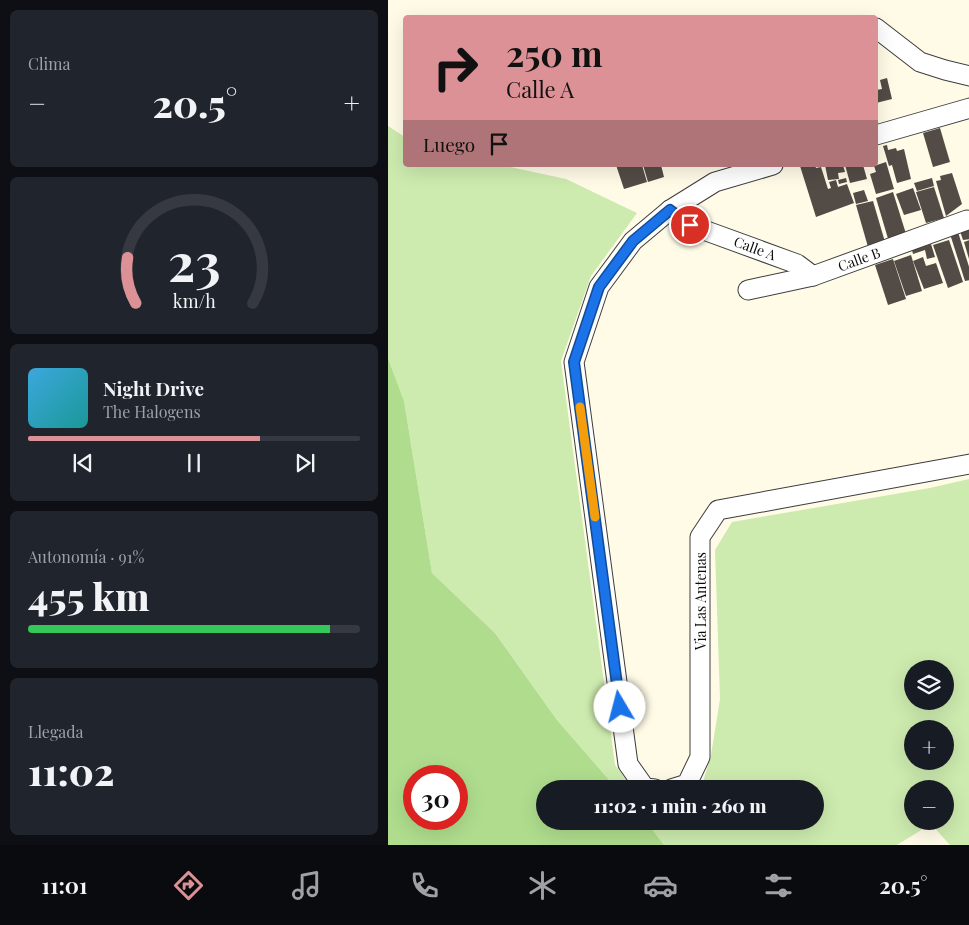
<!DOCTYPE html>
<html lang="es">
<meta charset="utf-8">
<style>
:root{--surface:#171b24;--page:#20242c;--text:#f1f3f6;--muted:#9ea1a6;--line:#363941;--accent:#db9195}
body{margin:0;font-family:"Playfair Display",serif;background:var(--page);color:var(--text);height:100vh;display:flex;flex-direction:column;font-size:19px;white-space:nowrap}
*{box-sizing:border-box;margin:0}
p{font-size:16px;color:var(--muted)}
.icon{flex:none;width:28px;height:28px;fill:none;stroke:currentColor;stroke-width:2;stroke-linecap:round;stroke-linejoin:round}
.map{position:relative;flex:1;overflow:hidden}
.panel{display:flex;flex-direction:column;gap:10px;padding:10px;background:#0d0f14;width:388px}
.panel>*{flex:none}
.top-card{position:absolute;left:15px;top:15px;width:475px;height:152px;border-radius:5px;box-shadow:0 5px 20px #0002;background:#db9195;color:#111;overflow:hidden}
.buttons{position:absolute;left:516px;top:660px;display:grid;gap:10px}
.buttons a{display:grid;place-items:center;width:50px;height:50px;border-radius:50%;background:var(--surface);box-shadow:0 5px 20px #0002;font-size:25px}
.speed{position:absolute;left:15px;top:765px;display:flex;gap:10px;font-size:25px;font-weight:700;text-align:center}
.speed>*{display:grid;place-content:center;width:65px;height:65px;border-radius:50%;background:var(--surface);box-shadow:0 5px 20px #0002;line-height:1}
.speed .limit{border:8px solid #d22;background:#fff;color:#111}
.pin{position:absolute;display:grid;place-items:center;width:42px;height:42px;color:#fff;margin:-21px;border:2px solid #fff;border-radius:50%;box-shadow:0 1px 5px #0007}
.me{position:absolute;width:55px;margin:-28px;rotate:352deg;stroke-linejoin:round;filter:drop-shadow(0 0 4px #0008)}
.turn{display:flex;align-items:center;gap:18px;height:105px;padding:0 20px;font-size:22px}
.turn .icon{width:65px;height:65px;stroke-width:2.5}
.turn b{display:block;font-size:35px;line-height:42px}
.then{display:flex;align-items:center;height:48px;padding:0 20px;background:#0003;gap:10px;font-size:19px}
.big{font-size:38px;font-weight:800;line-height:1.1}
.panel .tile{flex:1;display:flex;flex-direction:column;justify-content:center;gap:8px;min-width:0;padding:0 18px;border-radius:8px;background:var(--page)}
.panel .dial{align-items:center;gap:0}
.dial svg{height:130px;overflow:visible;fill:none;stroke:var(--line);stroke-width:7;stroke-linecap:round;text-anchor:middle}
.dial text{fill:var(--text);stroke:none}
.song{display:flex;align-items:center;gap:15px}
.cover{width:60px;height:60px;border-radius:8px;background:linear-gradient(135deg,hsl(200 70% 55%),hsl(180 70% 35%))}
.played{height:5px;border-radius:2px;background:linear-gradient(90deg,var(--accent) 70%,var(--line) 70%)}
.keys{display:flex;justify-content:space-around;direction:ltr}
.heat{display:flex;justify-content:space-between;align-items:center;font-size:28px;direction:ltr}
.charge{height:8px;border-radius:4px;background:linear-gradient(90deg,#34c759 91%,var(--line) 0)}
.trip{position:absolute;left:148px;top:780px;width:288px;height:50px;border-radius:25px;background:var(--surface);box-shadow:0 5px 20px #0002;font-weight:800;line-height:50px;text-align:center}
.tabs{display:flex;height:80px;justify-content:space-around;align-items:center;background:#090b0e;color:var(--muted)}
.tabs .icon{width:35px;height:35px}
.tabs .current{color:var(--accent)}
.tabs b{font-size:22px;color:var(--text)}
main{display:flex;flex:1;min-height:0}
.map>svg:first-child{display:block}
.green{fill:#cdebaf;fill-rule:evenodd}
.forest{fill:#afdd8d;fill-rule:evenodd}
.building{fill:#534b46}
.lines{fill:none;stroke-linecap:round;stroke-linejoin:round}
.minor-casing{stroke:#3d3d3d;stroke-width:21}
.minor{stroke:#fff;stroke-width:19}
.route-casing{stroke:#114b97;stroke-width:12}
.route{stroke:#1a73e8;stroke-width:9}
.slow{stroke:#f59e0b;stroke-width:9}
.labels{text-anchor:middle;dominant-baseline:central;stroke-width:5;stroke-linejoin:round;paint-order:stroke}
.street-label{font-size:14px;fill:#0a0a0a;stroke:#fff}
</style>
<main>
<section class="panel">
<div class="tile"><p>Clima</p>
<div class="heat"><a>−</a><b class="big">20.5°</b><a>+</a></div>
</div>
<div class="tile dial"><svg viewBox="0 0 100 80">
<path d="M14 69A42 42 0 1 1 86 69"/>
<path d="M14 69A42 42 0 0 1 9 41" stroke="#db9195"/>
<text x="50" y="56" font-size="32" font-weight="700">23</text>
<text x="50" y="72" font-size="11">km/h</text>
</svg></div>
<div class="tile">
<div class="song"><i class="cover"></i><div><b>Night Drive</b><p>The Halogens</p></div></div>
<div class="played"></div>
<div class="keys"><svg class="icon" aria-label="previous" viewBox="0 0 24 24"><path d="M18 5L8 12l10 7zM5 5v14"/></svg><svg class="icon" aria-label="pause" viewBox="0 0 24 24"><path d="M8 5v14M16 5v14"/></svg><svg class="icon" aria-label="next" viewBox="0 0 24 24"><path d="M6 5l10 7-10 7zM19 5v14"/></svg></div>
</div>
<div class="tile"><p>Autonomía · 91%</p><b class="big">455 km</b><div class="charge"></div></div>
<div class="tile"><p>Llegada</p><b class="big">11:02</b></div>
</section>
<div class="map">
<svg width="582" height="845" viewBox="0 0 582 845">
<rect width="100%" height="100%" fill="#fffbe7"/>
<g class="green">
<polygon points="0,126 17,137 18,165 113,165 178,179 249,213 203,276 173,361 227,765 246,789 229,789 169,720 107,633 44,573 16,401 0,358"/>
<path d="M581 479V845H562L543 824 509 845H276L258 821H426V789H313L323 755 332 699 327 550 344 522 542 488ZM525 669H558V701H525ZM525 729H558V761H525ZM525 789H558V821H525Z"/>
</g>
<path class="forest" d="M0 358 16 401 44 573 107 633 169 720 229 789H156V821H258L276 845H0ZM26 776H69V819H26Z"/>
<g class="building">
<polygon points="499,78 504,99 488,103 488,90 494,89 492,80"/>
<polygon points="552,128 562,162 545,167 535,133"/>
<polygon points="499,145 500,150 508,148 509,151 516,149 523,179 509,183 504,165 501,166 495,146"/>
<polygon points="498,162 506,189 488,194 482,174 488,172 486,166"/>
<polygon points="228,165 254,165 259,182 236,189"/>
<polygon points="255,165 273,165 276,177 260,182"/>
<polygon points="416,165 427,165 428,168 433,167 440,189 443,188 441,182 448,180 450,187 459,184 466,203 428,217 412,166"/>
<polygon points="437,165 455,165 457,172 450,173 451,179 440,180"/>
<polygon points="457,165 475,165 479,179 462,183"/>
<polygon points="564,173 574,204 558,216 548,181 553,180 552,176"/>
<polygon points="458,178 459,182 451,184 450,180"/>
<polygon points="544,178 546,186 529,191 526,183"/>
<polygon points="546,187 556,218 538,223 528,192"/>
<polygon points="525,188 533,210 516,215 508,194"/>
<polygon points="476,190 480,201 468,204 465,193"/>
<polygon points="505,192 519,237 501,242 488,198"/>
<polygon points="485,201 497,242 480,247 468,205"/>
<polygon points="582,228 582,239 575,240 572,231"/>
<polygon points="570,232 582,270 582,280 577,281 562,234"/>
<polygon points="561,240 575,282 560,288 545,245"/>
<polygon points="582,240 582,259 581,259 576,242"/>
<polygon points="543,244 547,257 539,259 537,250 525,254 524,250"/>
<polygon points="523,255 534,291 518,296 506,261"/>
<polygon points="535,257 538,266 548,263 555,283 536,289 525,261"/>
<polygon points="505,259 518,299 500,305 487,265"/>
</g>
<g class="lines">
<defs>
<g id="minor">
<polyline points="488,28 532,62 557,70 582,76"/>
<polyline points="488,135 582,108"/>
<polyline points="282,210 302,225 409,264 425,276"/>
<polyline points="360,290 425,276 579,220"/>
<polyline points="267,789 257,788 240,764 186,362 211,287 245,241 282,210 327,182 385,165"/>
<polyline points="283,789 299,784 312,757 312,537 330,510 582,464"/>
</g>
</defs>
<use href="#minor" class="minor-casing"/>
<use href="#minor" class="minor"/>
</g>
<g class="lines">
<defs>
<polyline id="route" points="232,707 186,362 211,287 245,241 282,210 302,225"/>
</defs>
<use href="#route" class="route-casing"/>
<use href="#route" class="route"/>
<polyline class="slow" points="192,407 207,517"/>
</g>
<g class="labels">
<g class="street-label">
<text transform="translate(367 248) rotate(20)">Calle A</text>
<text transform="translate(471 259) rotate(-20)">Calle B</text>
<text transform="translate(312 601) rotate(-90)">Via Las Antenas</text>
</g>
</g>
</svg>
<div class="buttons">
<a><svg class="icon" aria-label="layers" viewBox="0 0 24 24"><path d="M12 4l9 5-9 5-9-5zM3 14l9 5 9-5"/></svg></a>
<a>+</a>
<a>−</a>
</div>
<div class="speed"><div class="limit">30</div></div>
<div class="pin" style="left:302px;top:225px;background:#d93025"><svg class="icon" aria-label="arrive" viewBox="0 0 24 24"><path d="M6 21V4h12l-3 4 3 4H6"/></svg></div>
<svg class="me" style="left:232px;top:707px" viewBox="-20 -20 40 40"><circle r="19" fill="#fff"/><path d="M0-13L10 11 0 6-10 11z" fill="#1a73e8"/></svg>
<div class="trip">11:02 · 1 min · 260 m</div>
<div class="top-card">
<div class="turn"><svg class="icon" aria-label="right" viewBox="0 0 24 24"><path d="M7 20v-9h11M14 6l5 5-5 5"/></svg><div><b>250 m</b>Calle A</div></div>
<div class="then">Luego<svg class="icon" aria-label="arrive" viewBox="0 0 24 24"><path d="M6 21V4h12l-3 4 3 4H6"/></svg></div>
</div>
</div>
</main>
<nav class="tabs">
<b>11:01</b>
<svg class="icon current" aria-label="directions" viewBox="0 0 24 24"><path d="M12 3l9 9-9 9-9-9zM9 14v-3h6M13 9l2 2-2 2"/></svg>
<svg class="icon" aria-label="music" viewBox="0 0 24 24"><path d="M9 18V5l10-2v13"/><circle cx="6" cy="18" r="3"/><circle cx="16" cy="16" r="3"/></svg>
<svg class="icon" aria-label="phone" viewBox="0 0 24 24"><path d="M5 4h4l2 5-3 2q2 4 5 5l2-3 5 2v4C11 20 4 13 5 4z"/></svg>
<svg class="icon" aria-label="climate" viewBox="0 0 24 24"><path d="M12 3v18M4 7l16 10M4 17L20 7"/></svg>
<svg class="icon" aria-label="car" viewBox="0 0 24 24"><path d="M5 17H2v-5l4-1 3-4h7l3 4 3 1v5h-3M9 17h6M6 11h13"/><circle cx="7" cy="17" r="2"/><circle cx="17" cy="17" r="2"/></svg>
<svg class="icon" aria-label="filters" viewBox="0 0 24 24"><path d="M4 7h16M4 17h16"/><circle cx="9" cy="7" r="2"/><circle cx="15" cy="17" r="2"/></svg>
<b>20.5°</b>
</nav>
